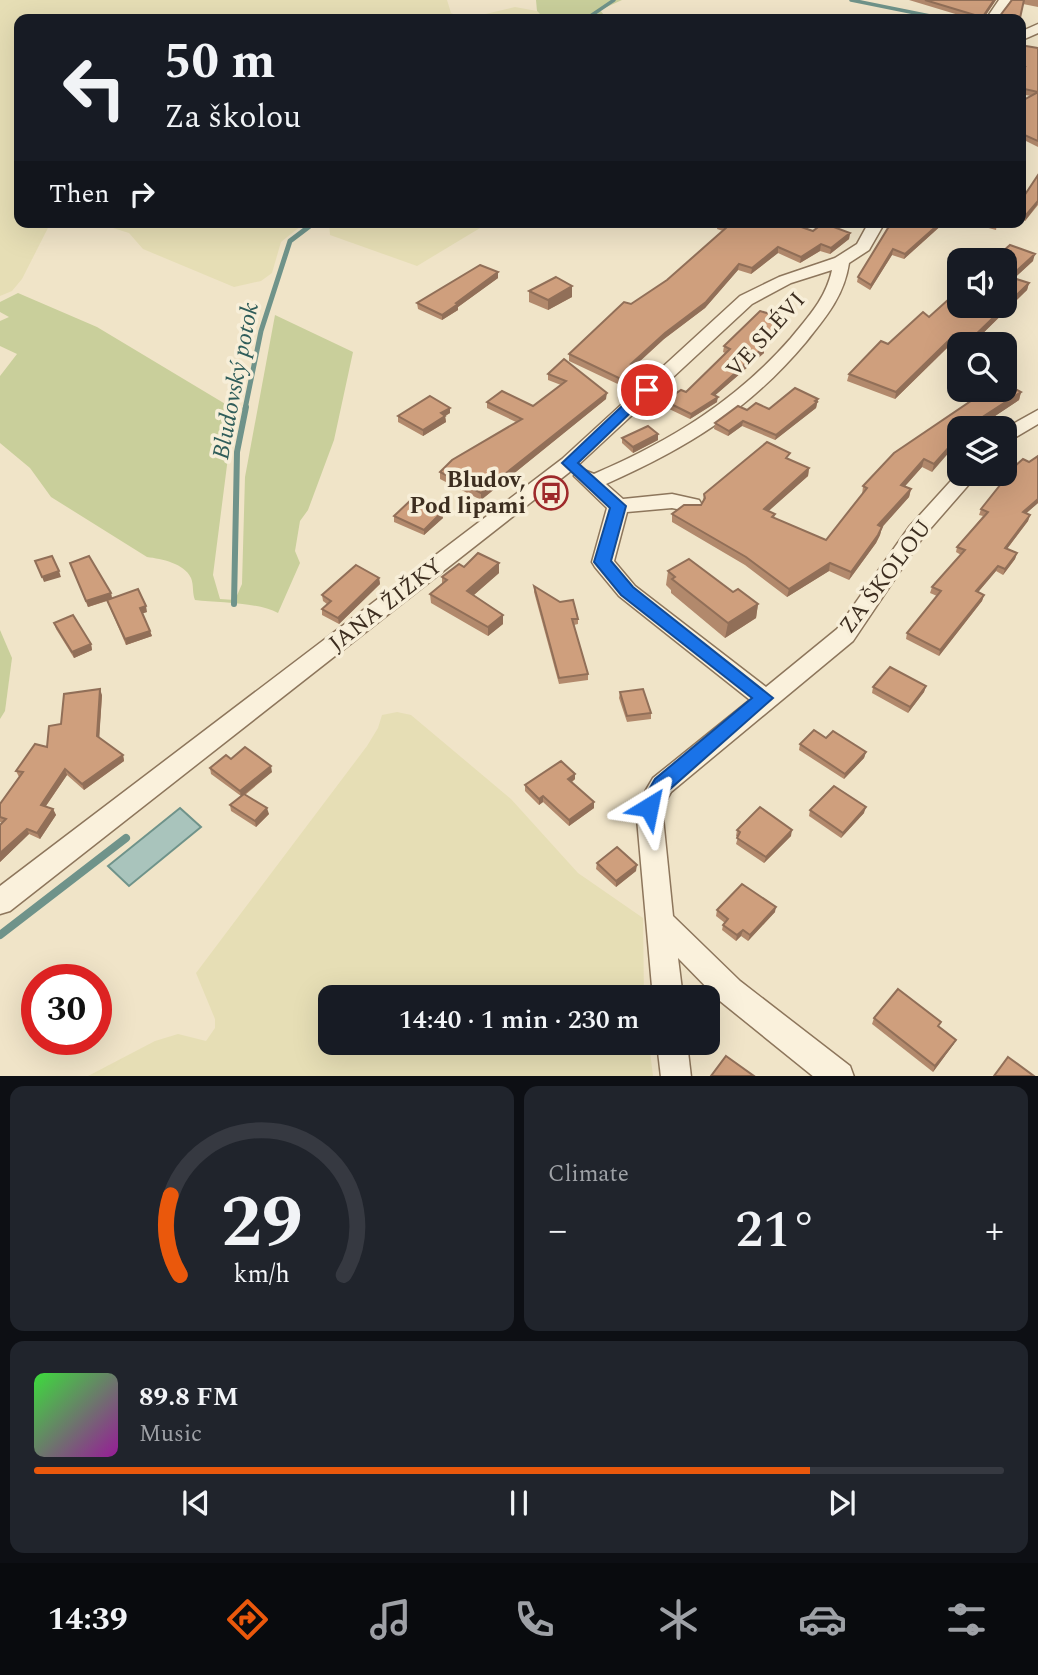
<!DOCTYPE html>
<meta charset="utf-8">
<style>
:root{--surface:#171b24;--page:#20242c;--text:#f1f3f6;--muted:#9ea1a6;--line:#363941;--accent:#ea580c}
body{margin:0;font-family:Spectral,serif;background:var(--page);color:var(--text);height:100vh;display:flex;flex-direction:column;font-size:26px;white-space:nowrap}
*{box-sizing:border-box;margin:0}
p{font-size:23px;color:var(--muted)}
.icon{flex:none;width:38px;height:38px;fill:none;stroke:currentColor;stroke-width:2;stroke-linecap:round;stroke-linejoin:round}
.map{position:relative;height:1076px;overflow:hidden}
.sheet{display:flex;flex-direction:column;gap:10px;padding:10px;background:#0d0f14;flex:1}
.sheet>*{flex:none}
.top-card{position:absolute;left:14px;top:14px;width:1012px;height:214px;border-radius:14px;box-shadow:0 7px 28px #0002;background:#171b24;color:var(--text);overflow:hidden}
.tools{position:absolute;left:947px;top:248px;display:grid;gap:14px}
.tools a{display:grid;place-items:center;width:70px;height:70px;border-radius:14px;background:var(--surface);box-shadow:0 7px 28px #0002;font-size:35px}
.speed{position:absolute;left:21px;top:964px;display:flex;gap:14px;font-size:35px;font-weight:700;text-align:center}
.speed>*{display:grid;place-content:center;width:91px;height:91px;border-radius:50%;background:var(--surface);box-shadow:0 7px 28px #0002;line-height:1}
.speed .limit{border:10px solid #d22;background:#fff;color:#111}
.pin{position:absolute;display:grid;place-items:center;width:60px;height:60px;color:#fff;margin:-30px;border:4px solid #fff;border-radius:50%;box-shadow:0 2px 7px #0007}
.me{position:absolute;width:77px;margin:-38px;rotate:35deg;stroke-linejoin:round;filter:drop-shadow(0 0 5px #0008)}
.turn{display:flex;align-items:center;gap:24px;height:147px;padding:0 35px;font-size:32px}
.turn .icon{width:91px;height:91px;stroke-width:2.5}
.turn b{display:block;font-size:49px;line-height:60px}
.then{display:flex;align-items:center;height:66px;padding:0 35px;background:#0003;gap:14px;font-size:26px}
.big{font-size:52px;font-weight:600;line-height:1.1}
.sheet .widget{flex:1;display:flex;flex-direction:column;justify-content:center;gap:10px;min-width:0;padding:0 24px;border-radius:14px;background:var(--page)}
.sheet .dial{align-items:center;gap:0}
.dial svg{height:182px;overflow:visible;fill:none;stroke:var(--line);stroke-width:7;stroke-linecap:round;text-anchor:middle}
.dial text{fill:var(--text);stroke:none}
.song{display:flex;align-items:center;gap:21px}
.cover{width:84px;height:84px;border-radius:10px;background:linear-gradient(135deg,hsl(120 70% 55%),hsl(300 70% 35%))}
.played{height:7px;border-radius:4px;background:linear-gradient(90deg,var(--accent) 80%,var(--line) 80%)}
.keys{display:flex;justify-content:space-around;direction:ltr}
.heat{display:flex;justify-content:space-between;align-items:center;font-size:38px;direction:ltr}
.sheet .tiles{flex:1;display:grid;gap:10px;grid-template-columns:1fr 1fr}
.widget:last-child{grid-column:span 2}
.trip{position:absolute;left:318px;top:985px;width:402px;height:70px;border-radius:14px;background:var(--surface);box-shadow:0 7px 28px #0002;font-weight:600;line-height:70px;text-align:center}
.dock{display:flex;height:112px;justify-content:space-around;align-items:center;background:#090b0e;color:var(--muted)}
.dock .icon{width:49px;height:49px}
.dock .current{color:var(--accent)}
.dock b{font-size:32px;color:var(--text)}
.map>svg:first-child{display:block}
.farmland{fill:#e6deb5}
.green{fill:#c9cf9b}
.water{fill:#a9c4bc;stroke:#6f938a;stroke-width:2}
.lines{fill:none;stroke-linecap:round;stroke-linejoin:round}
.stream-far3{stroke:#6f938a;stroke-width:3.5}
.stream-far2{stroke:#6f938a;stroke-width:5}
.stream-far1{stroke:#6f938a;stroke-width:6}
.stream{stroke:#6f938a;stroke-width:8}
.minor-casing{stroke:#8d765c;stroke-width:3}
.minor{fill:#faf1dc;fill-rule:evenodd}
.wall{fill:#b2896c}
.shaded-wall{fill:#916f58}
.building{fill:#cf9f7d;stroke:#916f58;stroke-width:2}
.route{fill:#1a73e8;stroke:#114b97;stroke-width:2}
.labels{text-anchor:middle;dominant-baseline:central;stroke-width:7;stroke-linejoin:round;paint-order:stroke}
.street-label{font-size:23px;fill:#3d2e20;stroke:#f7eed8}
.poi-label{font-size:23px;font-weight:bold;fill:#3d2e20;stroke:#f7eed8;text-anchor:end}
.water-label{font-size:24px;font-style:italic;fill:#2f5d5a;stroke:#f7eed8}
</style>
<div class="map">
<svg width="1038" height="1077" viewBox="0 0 1038 1077">
<rect width="100%" height="100%" fill="#f0e4c8"/>
<g class="farmland">
<polygon points="0,0 447,0 451,13 464,19 515,7 537,11 545,17 545,19 19,19 19,222 51,222 22,279 12,291 0,296"/>
<polygon points="94,222 306,222 281,242 272,273 261,281 234,287 143,249 129,233"/>
<polygon points="329,222 490,222 417,266 330,235"/>
<polygon points="397,712 411,715 511,799 578,873 643,918 644,997 331,998 331,1043 649,1043 653,1076 88,1076 155,1041 178,1034 206,1041 215,1028 215,1019 196,973 367,746 378,728 382,715"/>
</g>
<g class="green">
<polygon points="536,0 622,0 600,10 607,19 545,19 537,11"/>
<path d="M18 293 97 327 237 411 232 426 213 575 220 599 235 600 242 584 245 477 275 315 353 352 334 440 308 510 300 521 295 551 300 563 278 613C258 602 219 603 195 600 192 593 194 585 191 578 184 563 162 559 147 557L51 497 30 468 0 443V376L17 354 0 346V321L9 317 0 312V302Z"/>
<polygon points="0,630 12,658 5,711 0,719"/>
</g>
<polygon class="water" points="180,808 201,827 129,886 108,866"/>
<g class="lines">
<g class="stream-far3">
<polyline points="851,0 945,19"/>
<polyline points="586,19 614,0"/>
</g>
<polyline class="stream-far2" points="245,409 261,331 290,241 315,222"/>
<polyline class="stream-far1" points="234,604 237,452 246,407"/>
<polyline class="stream" points="0,935 126,838"/>
<defs>
<g id="minor">
<polygon points="999,0 1011,0 998,19 986,19"/>
<polygon points="1038,24 1038,33 1020,41 1020,32"/>
<path d="M869 222H885L869 250 849 263C844 296 826 317 806 342 748 411 687 448 606 484L623 499 672 494 699 500 702 505 699 510 692 512 672 508 627 512 614 561 635 586 766 687 837 629 909 527 959 472V474H978L923 537 853 641 671 792 662 808 673 916 740 981 850 1066 854 1077H814L720 1001 678 958 683 998H653L636 807 653 778 750 700 619 596 595 567 592 562 607 508 574 476 584 470 594 474C671 441 736 401 791 338 809 316 826 298 832 270L791 283 752 304 576 467 10 911 0 914V886L562 459 740 296 779 277 835 258 857 244Z"/>
<polygon points="1038,410 1038,424 1004,444 1004,429"/>
<polygon points="657,1043 687,1043 691,1077 661,1077"/>
</g>
</defs>
<use href="#minor" class="minor-casing"/>
<use href="#minor" class="minor"/>
</g>
<g class="wall">
<polygon points="909,0 996,0 986,15 999,17 1012,0 1038,0 1038,7 1023,4 1020,19 972,19"/>
<polygon points="1020,45 1038,48 1038,147 1020,138 1020,102 1031,96 1020,94 1020,73 1021,72 1020,71"/>
<polygon points="1038,175 1038,205 1025,221 1020,218 1020,202"/>
<polygon points="895,222 945,222 904,259 892,255 870,290 857,282 858,277"/>
<polygon points="966,222 995,222 997,224 996,230"/>
<polygon points="718,223 813,231 850,233 849,239 830,254 820,251 800,263 778,253 751,274 738,270 705,308 664,339 636,365 639,367 639,373 624,387 569,361 569,354 631,304 667,280 723,231 717,229"/>
<polygon points="1004,261 1033,261 1014,278 1029,283 1027,290 971,345 959,345 959,351 947,348 895,399 847,381 849,374 888,344 929,317"/>
<polygon points="498,272 498,278 458,307 458,310 442,320 418,309 417,303"/>
<polygon points="529,291 572,297 548,310 529,302"/>
<polygon points="784,318 784,323 764,347 764,353 715,395 717,402 690,419 665,407 665,401 686,392 725,353 723,352 724,346"/>
<polygon points="564,359 606,399 481,500 440,479 440,472 516,422 487,408 487,402 533,406 561,385 548,380 548,374"/>
<polygon points="975,390 1004,390 1021,392 1019,400 983,424 981,429 959,429 932,472 922,467 905,486 911,489 909,497 882,527 880,535 876,543 849,580 829,571 787,597 745,565 672,522 672,514 701,505 703,501 704,494 789,459 809,468 808,476 768,511 775,514 774,518 826,540 862,495 863,486 977,397 973,395"/>
<polygon points="818,399 816,408 775,440 742,426 728,436 714,429 715,423 747,410 769,409"/>
<polygon points="450,413 445,416 446,422 423,436 398,422 398,416"/>
<polygon points="658,434 658,440 633,453 622,443 622,438"/>
<polygon points="1038,456 1038,503 1026,513 1030,515 1028,521 1007,549 1017,553 1015,559 1003,575 996,571 978,592 984,595 982,601 939,656 906,639 907,633 937,596 930,593 932,587 961,555 956,552 957,547 983,516 979,515 981,509 1004,480 1006,474 1029,462"/>
<polygon points="394,516 443,518 424,535 394,522"/>
<polygon points="70,563 111,593 112,598 147,612 142,613 152,636 126,645 107,601 88,607"/>
<polygon points="464,567 499,573 474,595 503,615 503,624 488,636 431,603 430,594 442,584 442,577"/>
<polygon points="668,571 733,592 758,604 756,618 725,638 671,593 671,590 666,585"/>
<polygon points="379,578 380,584 339,624 322,615 322,609 327,604 323,601 322,595"/>
<polygon points="534,586 578,619 578,624 574,625 588,674 588,680 559,684 534,592"/>
<polygon points="54,623 91,644 92,650 74,658 56,629"/>
<polygon points="926,686 924,692 908,713 872,693 873,687"/>
<polygon points="620,692 651,713 651,719 627,722 619,698"/>
<polygon points="102,695 99,738 123,755 124,761 84,790 67,775 46,806 53,809 56,815 40,839 29,834 0,862 0,825 3,823 0,822 0,804 19,777 16,771 47,747 61,724"/>
<polygon points="826,738 866,752 864,758 844,779 799,750 800,744"/>
<polygon points="231,759 272,772 245,795 269,814 256,827 231,811 230,805 241,796 211,774 210,768"/>
<polygon points="575,774 575,779 572,782 594,802 594,808 569,826 543,802 539,805 525,791 525,785"/>
<polygon points="810,810 864,813 841,838 809,816"/>
<polygon points="737,830 791,836 764,863 736,844 738,837 736,836"/>
<polygon points="597,863 636,871 616,887 596,869"/>
<polygon points="717,910 775,912 748,941 741,936 736,941 722,930 723,925 725,923 716,916"/>
<polygon points="874,1018 939,1027 956,1040 953,1045 933,1072 872,1024"/>
</g>
<g class="shaded-wall">
<polygon points="994,0 996,0 983,19 984,15"/>
<polygon points="1038,201 1037,205 1025,221 1026,215"/>
<polygon points="941,222 945,222 904,259 905,254"/>
<polygon points="850,233 849,239 830,254 831,248"/>
<polygon points="821,244 820,251 800,263 801,257"/>
<polygon points="778,247 778,253 751,274 752,268"/>
<polygon points="893,249 892,255 870,290 871,285"/>
<polygon points="1035,254 1033,261 1008,284 1010,277"/>
<polygon points="739,264 738,270 705,308 664,339 630,370 631,364"/>
<polygon points="498,272 498,278 458,307 458,310 442,320 442,315 456,303"/>
<polygon points="1029,283 1027,290 971,345 966,345"/>
<polygon points="572,286 572,297 548,310 548,300"/>
<polygon points="784,318 784,323 764,348 764,353 711,399 712,394 761,346"/>
<polygon points="949,340 947,348 895,399 896,392"/>
<polygon points="639,367 639,373 624,387 625,381"/>
<polygon points="1021,392 1019,400 983,424 981,429 974,429 978,420"/>
<polygon points="607,393 606,399 481,500 481,493"/>
<polygon points="718,397 717,402 690,419 691,414"/>
<polygon points="818,399 816,408 775,440 776,435"/>
<polygon points="450,408 450,413 445,416 446,422 423,436 423,430 441,413"/>
<polygon points="743,421 742,426 728,436 729,431"/>
<polygon points="658,434 658,440 633,453 633,447"/>
<polygon points="959,436 959,441 932,472 934,464"/>
<polygon points="924,459 922,467 899,493 901,485"/>
<polygon points="809,468 808,476 762,517 764,509"/>
<polygon points="911,489 909,497 877,533 878,525"/>
<polygon points="1038,499 1038,503 1021,518 1023,512"/>
<polygon points="442,512 443,518 424,535 424,530"/>
<polygon points="1030,515 1028,521 1003,554 1005,548"/>
<polygon points="882,527 880,535 876,543 849,580 851,572"/>
<polygon points="1017,553 1015,559 1003,575 1005,569"/>
<polygon points="499,563 499,573 468,600 467,591"/>
<polygon points="830,563 829,571 787,597 789,589"/>
<polygon points="998,566 996,571 974,597 976,591"/>
<polygon points="59,571 61,577 44,582 42,577"/>
<polygon points="379,578 380,584 339,624 338,618"/>
<polygon points="111,593 112,599 88,607 86,601"/>
<polygon points="984,595 982,601 939,656 940,650"/>
<polygon points="758,604 756,618 725,638 728,623"/>
<polygon points="146,606 147,612 141,614 140,608"/>
<polygon points="503,615 503,624 488,636 488,627"/>
<polygon points="150,631 152,636 126,645 125,639"/>
<polygon points="91,644 92,650 74,658 72,652"/>
<polygon points="926,686 924,692 908,713 910,707"/>
<polygon points="100,689 102,695 99,742 97,736"/>
<polygon points="866,752 864,758 844,779 845,774"/>
<polygon points="123,755 124,761 84,790 82,784"/>
<polygon points="271,766 272,772 241,797 240,791"/>
<polygon points="65,769 67,775 43,810 41,805"/>
<polygon points="575,774 575,779 568,784 568,779"/>
<polygon points="543,796 543,802 539,805 539,799"/>
<polygon points="594,802 594,808 569,826 569,820"/>
<polygon points="866,807 864,813 841,838 843,833"/>
<polygon points="267,808 269,814 256,827 255,821"/>
<polygon points="53,809 56,815 40,839 37,833"/>
<polygon points="27,829 29,834 0,862 0,853"/>
<polygon points="792,830 791,836 764,863 766,857"/>
<polygon points="637,865 636,871 616,887 616,881"/>
<polygon points="776,907 775,912 748,941 750,935"/>
<polygon points="743,930 741,936 736,941 737,935"/>
<polygon points="956,1040 953,1045 933,1072 935,1066"/>
</g>
<g class="building">
<polygon points="925,0 994,0 984,15 999,17 1012,0 1024,0 1020,18 1017,19 988,19"/>
<polygon points="1020,45 1038,48 1038,92 1020,88 1020,73 1025,67 1020,66"/>
<polygon points="1038,92 1038,141 1020,133 1020,102"/>
<polygon points="1038,175 1038,201 1026,215 1020,211 1020,202"/>
<polygon points="719,222 787,222 813,231 823,223 850,233 831,248 821,244 801,257 778,247 752,268 739,264 706,302 665,333 631,364 639,367 625,381 569,354 624,302 631,304 667,280 727,227 718,223"/>
<polygon points="895,222 941,222 905,254 893,249 871,285 858,277 888,228"/>
<polygon points="1010,245 1035,254 1010,277 1029,283 966,344 949,340 896,392 849,374 881,341 888,344 923,312 929,317 959,290 959,306 1004,306 1004,261 992,261"/>
<polygon points="480,265 498,272 456,303 458,304 442,315 417,303"/>
<polygon points="556,277 572,286 548,300 529,291"/>
<polygon points="760,311 784,318 761,346 764,347 712,394 718,397 691,414 665,401 681,390 686,392 730,349 724,346"/>
<polygon points="564,359 607,393 481,493 440,472 452,460 522,419 487,402 502,391 533,406 566,381 548,374"/>
<polygon points="1004,383 1021,392 978,420 983,423 974,429 959,429 959,436 934,464 924,459 901,485 911,489 878,525 882,527 878,535 851,572 830,563 789,589 746,557 672,514 684,505 701,505 705,498 704,494 767,442 790,453 786,458 809,468 764,509 775,514 772,517 826,540 867,488 863,486 894,453 984,392 982,390 1004,390"/>
<polygon points="795,388 818,399 815,401 817,402 776,435 743,421 729,431 715,423 738,406 747,410 756,403 769,409"/>
<polygon points="430,396 450,408 441,413 445,416 423,430 398,416"/>
<polygon points="648,426 658,434 633,447 622,438"/>
<polygon points="1038,456 1038,499 1023,512 1030,515 1005,548 1017,553 1005,569 998,566 976,591 984,595 940,650 907,633 941,591 932,587 965,550 957,547 988,512 981,509 1008,475 1006,474 1023,459 1029,462"/>
<polygon points="412,499 442,512 424,530 394,516"/>
<polygon points="478,553 499,563 467,591 503,615 488,627 430,594 447,580 442,577 459,564 464,567"/>
<polygon points="52,556 59,571 42,577 35,561"/>
<polygon points="89,556 111,593 86,601 70,563"/>
<polygon points="689,559 733,592 738,589 758,604 728,623 672,579 675,577 668,571"/>
<polygon points="356,565 379,578 338,618 322,609 331,601 322,595"/>
<polygon points="534,586 560,602 573,600 578,619 572,619 588,674 559,678"/>
<polygon points="138,589 146,606 140,608 150,631 125,639 107,600"/>
<polygon points="73,615 91,644 72,652 54,623"/>
<polygon points="890,667 926,686 910,707 873,687"/>
<polygon points="100,689 97,736 123,755 82,784 65,769 41,805 53,809 37,833 27,829 0,853 0,825 6,819 0,817 0,804 23,772 16,771 35,744 47,747 49,726 61,724 64,694"/>
<polygon points="643,689 651,713 627,716 620,692"/>
<polygon points="814,730 826,738 833,731 866,752 845,774 800,744"/>
<polygon points="245,747 271,766 240,791 210,768 226,755 231,759"/>
<polygon points="561,761 575,774 568,779 594,802 569,820 543,796 539,799 525,785"/>
<polygon points="834,786 866,807 843,833 810,810"/>
<polygon points="244,794 267,808 255,821 230,805"/>
<polygon points="760,807 792,830 766,857 737,838 740,832 737,830"/>
<polygon points="617,847 637,865 616,881 597,863"/>
<polygon points="742,884 776,907 750,935 743,930 737,935 723,925 728,919 717,910"/>
<polygon points="898,989 941,1022 938,1026 956,1040 935,1066 874,1018"/>
<polygon points="726,1056 754,1076 711,1076"/>
<polygon points="1008,1057 1034,1076 994,1076"/>
</g>
<polygon class="route" points="642,387 654,390 578,463 626,506 611,561 633,587 773,698 669,790 656,813 642,813 639,807 655,779 752,698 621,595 594,562 610,508 562,463"/>
<defs>
<symbol id="bus-ring" viewBox="-11 -11 22 22"><circle r="9.5" fill="#f7eed8" stroke="#9e2a2b" stroke-width="1.5"/><path d="M-5-6H5V4H4V6H2V4H-2V6H-4V4H-5ZM-3.5-4V0h7V-4ZM-3.5 1.2v1.5H-2V1.2ZM2 1.2v1.5H3.5V1.2Z" fill="#9e2a2b"/></symbol>
</defs>
<g fill-rule="evenodd">
<use href="#bus-ring" x="532" y="474" width="38" height="38"/>
</g>
<g class="labels">
<g class="street-label">
<text transform="translate(766 335) rotate(-48)">VE SLÉVI</text>
<text transform="translate(886 577) rotate(-53)">ZA ŠKOLOU</text>
<text transform="translate(386 605) rotate(-38)">JANA ŽIŽKY</text>
</g>
<g class="poi-label">
<text x="526" y="480">Bludov,<tspan x="526" dy="26">Pod lipami</tspan></text>
</g>
<g class="water-label">
<text transform="translate(236 381) rotate(-79)">Bludovský potok</text>
</g>
</g>
</svg>
<div class="tools">
<a><svg class="icon" aria-label="sound" viewBox="0 0 24 24"><path d="M4 9h4l5-4v14l-5-4H4zM17 9q2 3 0 6"/></svg></a>
<a><svg class="icon" aria-label="search" viewBox="0 0 24 24"><circle cx="10" cy="10" r="6"/><path d="M15 15l6 6"/></svg></a>
<a><svg class="icon" aria-label="layers" viewBox="0 0 24 24"><path d="M12 4l9 5-9 5-9-5zM3 14l9 5 9-5"/></svg></a>
</div>
<div class="speed"><div class="limit">30</div></div>
<div class="pin" style="left:647px;top:390px;background:#d93025"><svg class="icon" aria-label="arrive" viewBox="0 0 24 24"><path d="M6 21V4h12l-3 4 3 4H6"/></svg></div>
<svg class="me" style="left:649px;top:807px" viewBox="-20 -20 40 40"><path d="M0-17L14 15 0 8-14 15z" fill="#1a73e8" stroke="#fff" stroke-width="4"/></svg>
<div class="trip">14:40 · 1 min · 230 m</div>
<div class="top-card">
<div class="turn"><svg class="icon" aria-label="left" viewBox="0 0 24 24"><path d="M17 20v-9H6M10 6l-5 5 5 5"/></svg><div><b>50 m</b>Za školou</div></div>
<div class="then">Then<svg class="icon" aria-label="right" viewBox="0 0 24 24"><path d="M7 20v-9h11M14 6l5 5-5 5"/></svg></div>
</div>
</div>
<section class="sheet">
<div class="tiles">
<div class="widget dial"><svg viewBox="0 0 100 80">
<path d="M14 69A42 42 0 1 1 86 69"/>
<path d="M14 69A42 42 0 0 1 10 34" stroke="#ea580c"/>
<text x="50" y="56" font-size="32" font-weight="700">29</text>
<text x="50" y="72" font-size="11">km/h</text>
</svg></div>
<div class="widget"><p>Climate</p>
<div class="heat"><a>−</a><b class="big">21°</b><a>+</a></div>
</div>
<div class="widget">
<div class="song"><i class="cover"></i><div><b>89.8 FM</b><p>Music</p></div></div>
<div class="played"></div>
<div class="keys"><svg class="icon" aria-label="previous" viewBox="0 0 24 24"><path d="M18 5L8 12l10 7zM5 5v14"/></svg><svg class="icon" aria-label="pause" viewBox="0 0 24 24"><path d="M8 5v14M16 5v14"/></svg><svg class="icon" aria-label="next" viewBox="0 0 24 24"><path d="M6 5l10 7-10 7zM19 5v14"/></svg></div>
</div>
</div>
</section>
<nav class="dock">
<b>14:39</b>
<svg class="icon current" aria-label="directions" viewBox="0 0 24 24"><path d="M12 3l9 9-9 9-9-9zM9 14v-3h6M13 9l2 2-2 2"/></svg>
<svg class="icon" aria-label="music" viewBox="0 0 24 24"><path d="M9 18V5l10-2v13"/><circle cx="6" cy="18" r="3"/><circle cx="16" cy="16" r="3"/></svg>
<svg class="icon" aria-label="phone" viewBox="0 0 24 24"><path d="M5 4h4l2 5-3 2q2 4 5 5l2-3 5 2v4C11 20 4 13 5 4z"/></svg>
<svg class="icon" aria-label="climate" viewBox="0 0 24 24"><path d="M12 3v18M4 7l16 10M4 17L20 7"/></svg>
<svg class="icon" aria-label="car" viewBox="0 0 24 24"><path d="M5 17H2v-5l4-1 3-4h7l3 4 3 1v5h-3M9 17h6M6 11h13"/><circle cx="7" cy="17" r="2"/><circle cx="17" cy="17" r="2"/></svg>
<svg class="icon" aria-label="filters" viewBox="0 0 24 24"><path d="M4 7h16M4 17h16"/><circle cx="9" cy="7" r="2"/><circle cx="15" cy="17" r="2"/></svg>
</nav>
